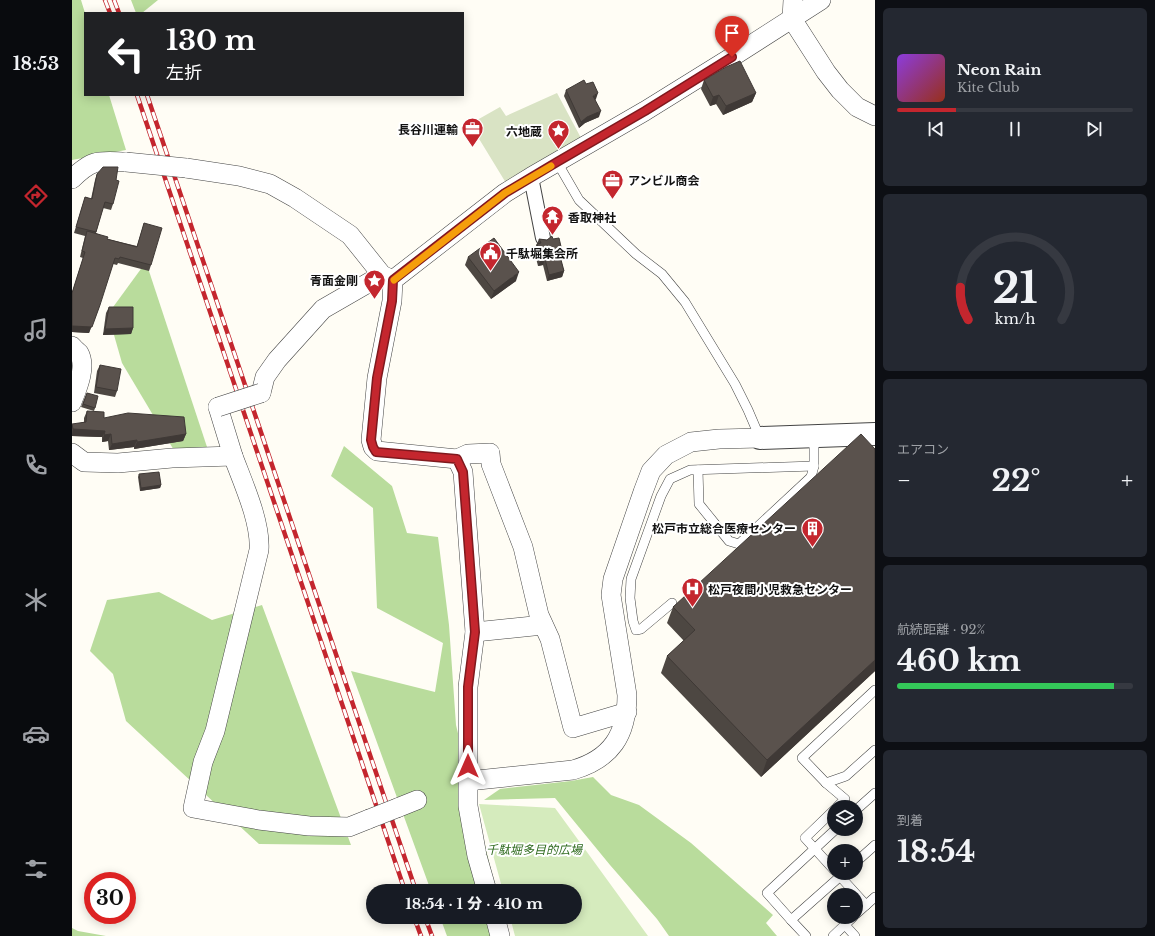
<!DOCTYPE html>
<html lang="ja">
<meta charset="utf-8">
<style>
:root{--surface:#171b24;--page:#242831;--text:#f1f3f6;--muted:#9ea1a6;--line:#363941;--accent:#c4262e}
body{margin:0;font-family:"Libre Baskerville","Noto Sans JP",serif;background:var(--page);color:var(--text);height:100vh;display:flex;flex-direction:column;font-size:15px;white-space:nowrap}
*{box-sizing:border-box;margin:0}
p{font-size:13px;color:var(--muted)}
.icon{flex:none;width:22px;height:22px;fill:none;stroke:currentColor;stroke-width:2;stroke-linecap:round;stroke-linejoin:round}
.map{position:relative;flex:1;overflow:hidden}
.drawer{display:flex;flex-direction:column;gap:8px;padding:8px;background:#0d0f14;width:280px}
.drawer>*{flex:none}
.hud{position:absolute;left:12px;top:12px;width:380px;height:84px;border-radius:0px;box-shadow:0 2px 10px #0003;background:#202124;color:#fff;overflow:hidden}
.controls{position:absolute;left:755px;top:800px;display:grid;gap:8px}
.controls a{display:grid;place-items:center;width:36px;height:36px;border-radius:50%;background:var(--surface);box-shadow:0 2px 10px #0003;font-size:20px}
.speed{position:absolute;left:12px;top:872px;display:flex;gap:8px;font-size:20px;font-weight:700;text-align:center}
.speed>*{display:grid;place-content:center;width:52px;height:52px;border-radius:50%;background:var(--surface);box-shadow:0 2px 10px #0003;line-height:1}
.speed .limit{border:6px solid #d22;background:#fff;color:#111}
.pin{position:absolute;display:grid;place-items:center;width:34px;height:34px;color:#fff;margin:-41px -17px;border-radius:50% 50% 50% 0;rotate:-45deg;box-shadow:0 0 4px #0007}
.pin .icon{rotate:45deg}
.me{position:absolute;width:44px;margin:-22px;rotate:0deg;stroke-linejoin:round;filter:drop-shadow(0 0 3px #0008)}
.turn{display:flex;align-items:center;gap:14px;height:84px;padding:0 16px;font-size:18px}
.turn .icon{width:52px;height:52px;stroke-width:2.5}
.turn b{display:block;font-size:28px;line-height:34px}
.big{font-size:30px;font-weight:800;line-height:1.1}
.drawer .card{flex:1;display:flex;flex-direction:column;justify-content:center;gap:6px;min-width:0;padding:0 14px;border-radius:6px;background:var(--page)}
.drawer .dial{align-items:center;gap:0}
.dial svg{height:104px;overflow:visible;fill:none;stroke:var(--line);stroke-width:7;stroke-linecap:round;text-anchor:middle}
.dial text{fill:var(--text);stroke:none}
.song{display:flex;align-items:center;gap:12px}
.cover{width:48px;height:48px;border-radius:6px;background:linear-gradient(135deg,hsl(270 70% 55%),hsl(10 70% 35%))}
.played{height:4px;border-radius:2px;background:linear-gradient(90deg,var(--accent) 25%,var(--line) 25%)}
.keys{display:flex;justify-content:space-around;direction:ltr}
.heat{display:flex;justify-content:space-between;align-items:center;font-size:22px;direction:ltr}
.charge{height:6px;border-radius:3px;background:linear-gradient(90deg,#34c759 92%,var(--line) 0)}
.trip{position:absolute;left:294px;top:884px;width:216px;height:40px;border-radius:20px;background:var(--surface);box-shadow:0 2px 10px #0003;font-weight:800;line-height:40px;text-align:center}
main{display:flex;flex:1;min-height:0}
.tabs{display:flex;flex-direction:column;width:72px;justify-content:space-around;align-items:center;background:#090b0e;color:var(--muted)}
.tabs .icon{width:28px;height:28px}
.tabs .current{color:var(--accent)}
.tabs b{font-size:18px;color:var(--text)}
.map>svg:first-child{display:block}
.green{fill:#d5ebbd}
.forest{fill:#b9dc9c}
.cemetery{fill:#d9e3c4}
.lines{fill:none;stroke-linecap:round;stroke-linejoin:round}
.service-casing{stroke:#444;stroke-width:10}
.pedestrian-casing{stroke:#444;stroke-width:16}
.minor-casing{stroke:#444;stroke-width:20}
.tertiary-casing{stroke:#444;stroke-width:24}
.service{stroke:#fff;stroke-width:9}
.pedestrian{stroke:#fff;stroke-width:14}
.minor{stroke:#fff;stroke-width:19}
.tertiary{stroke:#fff;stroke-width:22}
.rail-casing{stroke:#c4262e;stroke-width:4.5}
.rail{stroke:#fff;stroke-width:3;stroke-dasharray:9;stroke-linecap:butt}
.minor-bridge-casing{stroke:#444;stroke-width:20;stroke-linecap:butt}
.minor-bridge{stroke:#fff;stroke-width:19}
.wall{fill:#4d4742}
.shaded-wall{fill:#3f3936}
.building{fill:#5a524d;stroke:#3f3936}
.route-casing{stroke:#7f191e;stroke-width:10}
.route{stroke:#c4262e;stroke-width:7}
.slow{stroke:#f59e0b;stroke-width:7}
.labels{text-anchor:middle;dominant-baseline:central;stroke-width:4;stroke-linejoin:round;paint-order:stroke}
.poi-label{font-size:12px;font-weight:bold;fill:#111;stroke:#fff;text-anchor:end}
.park-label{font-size:12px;font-style:italic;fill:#2f6b1f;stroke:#fff}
</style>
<main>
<nav class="tabs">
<b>18:53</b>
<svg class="icon current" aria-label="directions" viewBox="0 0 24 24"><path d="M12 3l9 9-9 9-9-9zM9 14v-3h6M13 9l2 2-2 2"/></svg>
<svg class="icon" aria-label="music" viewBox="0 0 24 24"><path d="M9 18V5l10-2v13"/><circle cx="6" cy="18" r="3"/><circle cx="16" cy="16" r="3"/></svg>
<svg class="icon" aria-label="phone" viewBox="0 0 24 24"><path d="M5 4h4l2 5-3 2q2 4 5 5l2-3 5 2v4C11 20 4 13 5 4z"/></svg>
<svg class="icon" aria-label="climate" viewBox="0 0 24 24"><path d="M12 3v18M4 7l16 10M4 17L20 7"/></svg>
<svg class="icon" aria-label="car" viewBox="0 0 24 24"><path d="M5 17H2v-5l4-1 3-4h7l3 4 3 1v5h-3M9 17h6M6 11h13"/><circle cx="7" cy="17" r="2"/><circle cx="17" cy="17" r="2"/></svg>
<svg class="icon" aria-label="filters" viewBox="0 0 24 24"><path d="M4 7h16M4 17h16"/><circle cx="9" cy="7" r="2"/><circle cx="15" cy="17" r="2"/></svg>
</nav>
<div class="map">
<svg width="803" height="936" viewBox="0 0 803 936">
<rect width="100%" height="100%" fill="#fffdf5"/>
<polygon class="green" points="407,804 483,808 576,936 443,936 438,917 503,917 503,891 431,891"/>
<g class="forest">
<polygon points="0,0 9,0 13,13 13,95 37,95 54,150 0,160"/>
<polygon points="59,0 86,0 70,13 64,13"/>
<polygon points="74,262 136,450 103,452 50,363 36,314"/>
<polygon points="272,446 320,486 335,533 366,537 377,625 384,725 424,891 359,891 279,671 363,692 371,643 305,608 301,508 259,476"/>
<polygon points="87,592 140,620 190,605 279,845 187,844 54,721 41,674 18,651 35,600"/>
<polygon points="521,777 539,795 567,805 619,843 701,915 694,923 705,936 597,936 585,919 538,865 483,798 412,800 428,789 499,781"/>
<polygon points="368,917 430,917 435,936 375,936"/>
<polygon points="0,928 6,931 34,936 0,936"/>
</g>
<polygon class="cemetery" points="485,93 509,138 434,183 398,124 428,107 434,116"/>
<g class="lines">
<defs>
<g id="service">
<polyline points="485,162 507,200 564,254 590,274 613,302 663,384 676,410 688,438"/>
<polyline points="626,470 627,504 657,541 667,544 739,477 742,466"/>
<polyline points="600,603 569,629 564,630 561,621 558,598 559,579 589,496 598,479 618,470 742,466 742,436"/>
<polyline points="803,690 730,758 754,783 774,776 803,750"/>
<polyline points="754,783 773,799 765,807"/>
<polyline points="762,810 733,838 762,870"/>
<polyline points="784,810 803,793"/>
<polyline points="784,862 803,845"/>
<polyline points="765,873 794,905"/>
<polyline points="784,914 803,897"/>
<polyline points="719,920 695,893 764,829"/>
<polyline points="773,925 783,936"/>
<polyline points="734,936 719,920 772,873"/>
<polyline points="761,936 781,917"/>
</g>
<polyline id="pedestrian" points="459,177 471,238"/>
<g id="minor">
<polyline points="721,0 720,19 754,72 768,90 785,107 803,116"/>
<polyline points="114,168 167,176 198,184 223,198 278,235 310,275 321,280"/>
<path d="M0 179C21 158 27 161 54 162"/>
<path d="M0 346C2 349 5 351 7 353 15 367 5 389 0 402"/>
<polyline points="189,393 193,377 205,360 251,309 310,275"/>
<polyline points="0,453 12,462 46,463 100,458 161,456 146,407"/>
<path d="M161 456C171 483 189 522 187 550L143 731 131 762 121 808 187 820 237 826 277 827 297 819"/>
<polyline points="385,459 396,454 418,453 419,464 451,547 467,615 478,639 501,728 555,712"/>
<polyline points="403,632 471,625"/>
<path d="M396 781 501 770C539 759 555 735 555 695L539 595 541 579 571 492 579 471 594 455 619 442 647 439 688 438"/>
<polyline points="325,808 345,800"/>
<polyline points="415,891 405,856 396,806 396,687 403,632 391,472 385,459 305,451 301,447 299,440 305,378 320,301 321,280 433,193 459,177 573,111 660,57 749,0"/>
<polyline points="423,917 428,936"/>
</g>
<polyline id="tertiary" points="688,438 803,434"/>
</defs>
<use href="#service" class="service-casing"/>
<use href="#pedestrian" class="pedestrian-casing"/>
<use href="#minor" class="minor-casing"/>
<use href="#tertiary" class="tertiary-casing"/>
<use href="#service" class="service"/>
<use href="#pedestrian" class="pedestrian"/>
<use href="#minor" class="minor"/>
<use href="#tertiary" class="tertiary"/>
<defs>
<g id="rail">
<polyline points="33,0 38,13"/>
<polyline points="42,0 47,13"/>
<polyline points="65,95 333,891"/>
<polyline points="75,95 344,891"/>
<polyline points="342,917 349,936"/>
<polyline points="353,917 360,936"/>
</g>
</defs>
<use href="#rail" class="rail-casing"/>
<use href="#rail" class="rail"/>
<defs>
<g id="minor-bridge">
<polyline points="54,162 114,168"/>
<polyline points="146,407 189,393"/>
<polyline points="297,819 325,808"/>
</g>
</defs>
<use href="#minor-bridge" class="minor-bridge-casing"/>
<use href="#minor-bridge" class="minor-bridge"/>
</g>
<g class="wall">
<polygon points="632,80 684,93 680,102 651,115 644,104 638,106 629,89"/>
<polygon points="494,90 524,99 523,100 527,117 513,123 507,128 492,96"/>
<polygon points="25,174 44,180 41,204 39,210 31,208 24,233 35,239 65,246 72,223 79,265 77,271 46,263 45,265 41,264 17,333 0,332 0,293 11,258 8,257 13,236 2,233 13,197 19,199 23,180"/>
<polygon points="467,239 475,240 481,239 491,255 489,260 492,271 490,277 475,281 471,265 466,266 462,250"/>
<polygon points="396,257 444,281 419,299 393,265"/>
<polygon points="37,307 61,328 59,334 31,335 34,313"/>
<polygon points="28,365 45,391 43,397 22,393 25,371"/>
<polygon points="15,393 23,408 22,411 9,407"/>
<polygon points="15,411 32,418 114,434 111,441 62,449 62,447 37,450 36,441 30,442 30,437 0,436 0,425 12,422 12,418"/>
<polygon points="803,449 803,671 689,777 589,673 595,656 612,641 595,623 601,607"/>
<polygon points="67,474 89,485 88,488 68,491 66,477"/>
</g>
<g class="shaded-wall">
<polygon points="526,93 524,99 519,102 521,96"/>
<polygon points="684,93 680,102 651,115 654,106"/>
<polygon points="647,95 644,104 638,106 641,97"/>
<polygon points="529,111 527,117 513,123 507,128 509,122 515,117"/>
<polygon points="491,255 489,261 488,256"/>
<polygon points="473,259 471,265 466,266 469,260"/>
<polygon points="492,271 490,277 475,281 477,275"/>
<polygon points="447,272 444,281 419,299 422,291"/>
<polygon points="28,305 17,333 0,332 0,326"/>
<polygon points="61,328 59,334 31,335 33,329"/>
<polygon points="1,429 33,431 30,437 0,436"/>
<polygon points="39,434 36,441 30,442 32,435"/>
<polygon points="114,434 111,441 62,449 65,442"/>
<polygon points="65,440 62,447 37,450 40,444"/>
<polygon points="89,485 88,488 68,491 69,488"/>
<polygon points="803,660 803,671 689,777 695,760"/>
</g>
<g class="building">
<polygon points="668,61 684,93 654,106 647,95 641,97 632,80 654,67"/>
<polygon points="512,80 514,84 521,82 526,93 521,96 529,111 515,117 509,122 494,90"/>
<polygon points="31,167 46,167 44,180 47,181 41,204 33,202 24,232 4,227 13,197 20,199 25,174"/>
<polygon points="72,223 90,228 79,265 48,257 47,259 43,258 28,305 20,327 0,326 0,293 13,252 10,251 15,231 36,237 35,239 65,247"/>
<polygon points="480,236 481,239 487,238 491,255 488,256 492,271 477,275 473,259 469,260 465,244 469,243 467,239 475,240"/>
<polygon points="422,238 447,272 422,291 396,257"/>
<polygon points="37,307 61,307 61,328 33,329"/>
<polygon points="28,365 49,369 45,391 24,387"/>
<polygon points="15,393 26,396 23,408 11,404"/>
<polygon points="15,411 32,412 32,418 56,413 112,417 114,434 65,442 65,440 40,444 39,434 32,435 33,431 1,429 0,424 14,422"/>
<polygon points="789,434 803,449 803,660 695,760 595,656 623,630 601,607"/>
<polygon points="87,472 89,485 69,488 67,474"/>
</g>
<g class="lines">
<defs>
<polyline id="route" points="396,766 396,687 403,632 391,472 385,459 304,452 301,447 299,440 305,378 320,301 321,280 433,193 485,162 573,111 660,57"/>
</defs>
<use href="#route" class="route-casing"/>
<use href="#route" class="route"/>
<polyline class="slow" points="322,280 433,193 479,166"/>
</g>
<defs>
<symbol id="office-pin" viewBox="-11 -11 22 30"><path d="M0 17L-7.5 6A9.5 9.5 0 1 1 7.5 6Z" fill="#c4262e" stroke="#fff"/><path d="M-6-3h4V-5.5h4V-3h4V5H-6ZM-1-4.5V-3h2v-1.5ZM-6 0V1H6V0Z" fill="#fff"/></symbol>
<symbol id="sight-pin" viewBox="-11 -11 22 30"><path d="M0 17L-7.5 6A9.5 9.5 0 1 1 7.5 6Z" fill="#c4262e" stroke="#fff"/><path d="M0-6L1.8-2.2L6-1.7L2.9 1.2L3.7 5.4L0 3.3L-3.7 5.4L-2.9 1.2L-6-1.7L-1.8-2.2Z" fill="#fff"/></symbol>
<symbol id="temple-pin" viewBox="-11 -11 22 30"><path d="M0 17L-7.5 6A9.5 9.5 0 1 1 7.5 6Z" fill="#c4262e" stroke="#fff"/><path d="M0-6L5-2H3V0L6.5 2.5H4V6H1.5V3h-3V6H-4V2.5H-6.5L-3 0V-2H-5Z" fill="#fff"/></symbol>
<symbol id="civic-pin" viewBox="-11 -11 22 30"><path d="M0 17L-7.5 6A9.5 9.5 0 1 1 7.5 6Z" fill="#c4262e" stroke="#fff"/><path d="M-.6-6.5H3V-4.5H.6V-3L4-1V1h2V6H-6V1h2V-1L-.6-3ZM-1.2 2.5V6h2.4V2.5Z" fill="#fff"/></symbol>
<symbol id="building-pin" viewBox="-11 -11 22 30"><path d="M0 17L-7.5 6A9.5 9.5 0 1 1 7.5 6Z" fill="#c4262e" stroke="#fff"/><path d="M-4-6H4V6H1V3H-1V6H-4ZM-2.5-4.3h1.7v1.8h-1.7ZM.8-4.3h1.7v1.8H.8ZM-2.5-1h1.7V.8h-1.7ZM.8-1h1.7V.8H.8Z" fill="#fff"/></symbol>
<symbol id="hospital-pin" viewBox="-11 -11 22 30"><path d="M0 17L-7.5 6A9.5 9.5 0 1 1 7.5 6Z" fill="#c4262e" stroke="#fff"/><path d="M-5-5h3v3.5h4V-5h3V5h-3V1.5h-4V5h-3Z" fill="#fff"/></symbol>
</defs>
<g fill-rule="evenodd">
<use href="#office-pin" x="388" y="116" width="25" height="34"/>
<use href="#sight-pin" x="474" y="118" width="25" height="34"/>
<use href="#office-pin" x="528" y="168" width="25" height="34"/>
<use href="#temple-pin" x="468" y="204" width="25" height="34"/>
<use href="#civic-pin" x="406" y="240" width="25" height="34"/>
<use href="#sight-pin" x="290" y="268" width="25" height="34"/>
<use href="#building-pin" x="728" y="516" width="25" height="34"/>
<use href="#hospital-pin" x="608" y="576" width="25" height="34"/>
</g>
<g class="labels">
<g class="poi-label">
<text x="386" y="129">長谷川運輸</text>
<text x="470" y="131">六地蔵</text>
<text x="556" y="180" text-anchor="start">アンビル商会</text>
<text x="496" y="217" text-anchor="start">香取神社</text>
<text x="434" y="253" text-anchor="start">千駄堀集会所</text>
<text x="286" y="280">青面金剛</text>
<text x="724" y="528">松戸市立総合医療センター</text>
<text x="636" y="589" text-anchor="start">松戸夜間小児救急センター</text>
</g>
<g class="park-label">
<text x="462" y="849">千駄堀多目的広場</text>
</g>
</g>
</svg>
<div class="controls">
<a><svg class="icon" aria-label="layers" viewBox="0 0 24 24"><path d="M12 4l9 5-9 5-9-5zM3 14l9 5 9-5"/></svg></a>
<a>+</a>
<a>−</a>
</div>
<div class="speed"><div class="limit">30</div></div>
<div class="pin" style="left:660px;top:57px;background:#d93025"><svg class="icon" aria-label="arrive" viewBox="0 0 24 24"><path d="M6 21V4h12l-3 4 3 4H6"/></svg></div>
<svg class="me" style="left:396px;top:766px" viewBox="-20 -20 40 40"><path d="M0-17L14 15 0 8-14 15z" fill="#c4262e" stroke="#fff" stroke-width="4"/></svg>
<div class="trip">18:54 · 1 分 · 410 m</div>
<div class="hud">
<div class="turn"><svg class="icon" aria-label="left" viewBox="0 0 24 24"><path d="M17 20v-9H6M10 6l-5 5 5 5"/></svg><div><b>130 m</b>左折</div></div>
</div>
</div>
<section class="drawer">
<div class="card">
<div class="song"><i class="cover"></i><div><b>Neon Rain</b><p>Kite Club</p></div></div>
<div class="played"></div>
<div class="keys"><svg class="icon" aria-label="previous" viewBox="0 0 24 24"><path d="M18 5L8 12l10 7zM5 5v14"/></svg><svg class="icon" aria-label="pause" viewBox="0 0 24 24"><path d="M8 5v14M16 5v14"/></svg><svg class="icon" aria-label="next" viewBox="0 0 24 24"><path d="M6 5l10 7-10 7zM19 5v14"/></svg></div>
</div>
<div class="card dial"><svg viewBox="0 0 100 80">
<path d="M14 69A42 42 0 1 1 86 69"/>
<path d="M14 69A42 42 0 0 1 8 44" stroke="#c4262e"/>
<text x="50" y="56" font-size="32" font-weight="700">21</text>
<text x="50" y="72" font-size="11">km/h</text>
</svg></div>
<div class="card"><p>エアコン</p>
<div class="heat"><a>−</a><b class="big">22°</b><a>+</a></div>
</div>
<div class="card"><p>航続距離 · 92%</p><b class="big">460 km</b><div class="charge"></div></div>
<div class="card"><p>到着</p><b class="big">18:54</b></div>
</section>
</main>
